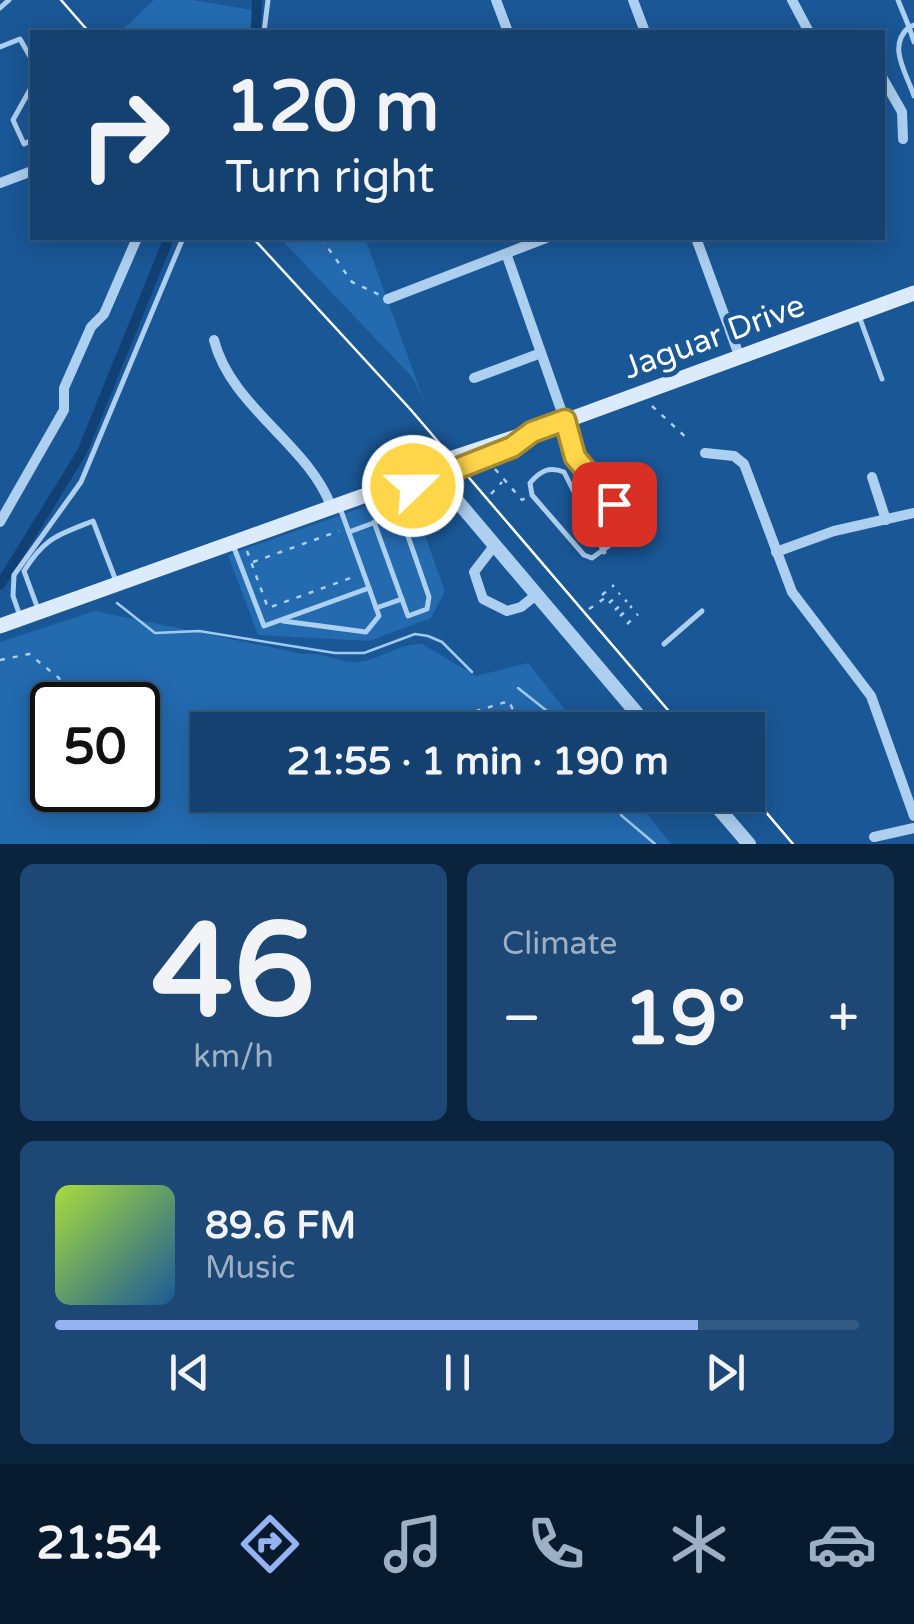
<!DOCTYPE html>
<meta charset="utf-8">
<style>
:root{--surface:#144170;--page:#1d4875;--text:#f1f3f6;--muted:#9dafc3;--line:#335a83;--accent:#95b2f1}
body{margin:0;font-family:"Varela Round",sans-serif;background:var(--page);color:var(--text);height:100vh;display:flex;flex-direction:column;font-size:38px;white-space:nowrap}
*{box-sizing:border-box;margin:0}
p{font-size:32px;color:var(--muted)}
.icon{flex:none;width:55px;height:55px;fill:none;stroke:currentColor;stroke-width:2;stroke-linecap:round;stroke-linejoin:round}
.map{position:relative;height:844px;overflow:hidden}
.drawer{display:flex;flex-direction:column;gap:20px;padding:20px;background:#0b243e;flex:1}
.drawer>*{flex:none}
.top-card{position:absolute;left:30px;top:30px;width:855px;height:210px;border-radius:0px;box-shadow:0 5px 25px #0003,0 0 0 2px var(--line);background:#144170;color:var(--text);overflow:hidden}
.speed{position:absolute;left:30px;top:682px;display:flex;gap:20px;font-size:50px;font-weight:700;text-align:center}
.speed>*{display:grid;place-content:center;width:130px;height:130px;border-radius:50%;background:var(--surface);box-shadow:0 5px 25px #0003,0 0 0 2px var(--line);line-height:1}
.speed .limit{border:5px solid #111;border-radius:15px;background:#fff;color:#111}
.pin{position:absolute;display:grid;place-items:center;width:85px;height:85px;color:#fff;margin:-42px;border-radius:20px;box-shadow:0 5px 15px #0006}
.me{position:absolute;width:110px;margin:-55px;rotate:68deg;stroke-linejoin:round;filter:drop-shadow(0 0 8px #0008)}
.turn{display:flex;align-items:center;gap:35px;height:210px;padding:0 30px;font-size:45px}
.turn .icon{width:130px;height:130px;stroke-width:2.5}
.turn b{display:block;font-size:70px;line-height:85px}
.big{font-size:75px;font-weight:700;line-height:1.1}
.drawer .widget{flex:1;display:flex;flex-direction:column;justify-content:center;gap:15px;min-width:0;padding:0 35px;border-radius:15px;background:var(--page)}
.drawer .dial{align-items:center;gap:0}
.dial b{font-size:130px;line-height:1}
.song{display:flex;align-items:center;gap:30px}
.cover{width:120px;height:120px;border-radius:15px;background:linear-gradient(135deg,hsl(80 70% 55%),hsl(210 70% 35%))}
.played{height:10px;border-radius:5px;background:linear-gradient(90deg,var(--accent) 80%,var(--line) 80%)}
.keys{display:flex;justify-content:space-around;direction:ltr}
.heat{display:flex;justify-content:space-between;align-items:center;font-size:55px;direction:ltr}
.drawer .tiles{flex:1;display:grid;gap:20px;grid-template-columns:1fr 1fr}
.widget:last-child{grid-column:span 2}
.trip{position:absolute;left:190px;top:712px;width:575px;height:100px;border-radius:0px;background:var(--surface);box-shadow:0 5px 25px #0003,0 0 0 2px var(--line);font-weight:700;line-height:100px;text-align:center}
.tab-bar{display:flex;height:160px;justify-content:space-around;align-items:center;background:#081a2d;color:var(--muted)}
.tab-bar .icon{width:70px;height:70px}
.tab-bar .on{color:var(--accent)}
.tab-bar b{font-size:45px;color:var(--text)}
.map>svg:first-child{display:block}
.green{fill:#236aaf;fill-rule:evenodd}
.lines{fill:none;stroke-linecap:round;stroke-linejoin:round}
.stream{stroke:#a0cbf2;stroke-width:2.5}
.canal{stroke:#114174;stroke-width:10}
.path{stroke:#adcff0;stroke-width:2.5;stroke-dasharray:5 8;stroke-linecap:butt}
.service{stroke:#adcff0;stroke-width:5}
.minor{stroke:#adcff0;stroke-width:10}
.tertiary{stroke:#adcff0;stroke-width:14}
.secondary{stroke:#dbebfb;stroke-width:15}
.tram{stroke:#fff;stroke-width:2.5}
.route-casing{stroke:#a68a30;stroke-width:25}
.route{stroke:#ffd54a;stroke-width:18}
.labels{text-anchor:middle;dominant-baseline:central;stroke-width:10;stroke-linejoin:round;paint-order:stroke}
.street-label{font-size:32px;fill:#fff;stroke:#1a5796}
</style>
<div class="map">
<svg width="914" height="844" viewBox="0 0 914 844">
<rect width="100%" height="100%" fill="#1a5796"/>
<g class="green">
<polygon points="154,0 193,0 253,10 250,32 120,32"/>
<polygon points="280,238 365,238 424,401 412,377"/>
<polygon points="409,491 445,591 431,618 369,641 258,635 228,555"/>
<path d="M95 611 303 654C323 651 339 664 359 662 381 659 400 643 422 644L476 676 528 663 581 730H208V795H632L671 844H0V642ZM52 705H138V790H52Z"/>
</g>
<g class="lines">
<g class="stream">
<polyline points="117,603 155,633 199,631 335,653 364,653 415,634 428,636 442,642 472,672"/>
<polyline points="518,688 571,730"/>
<polyline points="609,795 622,816 655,844"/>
</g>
<g class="canal">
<polyline points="256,32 257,0"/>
<polyline points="0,585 82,452 169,238"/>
</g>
<g class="path">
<polyline points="321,238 352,282 382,296"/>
<polyline points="652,406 690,441"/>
<polyline points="495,469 522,500 526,498"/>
<polyline points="491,494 502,482"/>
<polyline points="247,551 268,608 356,576"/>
<polyline points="253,562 339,531"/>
<polyline points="602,595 614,585"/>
<polyline points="609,603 620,593"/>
<polyline points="589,609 605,598"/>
<polyline points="615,610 627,600"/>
<polyline points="620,616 632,606"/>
<polyline points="627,624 638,614"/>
<polyline points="0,660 29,654 59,678 65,697 87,705 101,697"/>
<polyline points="463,715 509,701 513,710 508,730"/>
<polyline points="46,733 52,729"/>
</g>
<g class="service">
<path d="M898 0 909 27C887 46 906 72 914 96"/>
<polyline points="0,8 9,0"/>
<polyline points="914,25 909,27 914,42"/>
<polyline points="264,32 268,0"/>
<polyline points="0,47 20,39 32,60"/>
<polyline points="32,86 13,120 24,144 32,140"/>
<polyline points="859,316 882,379"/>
<path d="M565 424 575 457 633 528 592 558 584 555 532 495 530 483C540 471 549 466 564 472L604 552"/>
<polyline points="349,532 400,513 429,597 427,609 408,616 374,522"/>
<polyline points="233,545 264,626 369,588 340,508"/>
<polyline points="376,608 402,599"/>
<path d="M38 609 24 571C45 537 58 535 93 521L116 581"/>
<polyline points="20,616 13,596 14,575 81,482 183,238"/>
<polyline points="283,621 366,632 379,616 369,588"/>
<polyline points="664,644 702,611"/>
</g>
<g class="minor">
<polyline points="496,0 508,32"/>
<polyline points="633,0 645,32"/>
<polyline points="792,0 809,32"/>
<polyline points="882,77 902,112 903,139"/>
<polyline points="0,183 32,171"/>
<polyline points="696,238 740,358"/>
<polyline points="507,256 565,421"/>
<polyline points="388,299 546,238"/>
<path d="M214 340C231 407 307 443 331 506"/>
<polyline points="474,378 541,353"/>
<polyline points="705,453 734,456 744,464 792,592 871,696 914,816"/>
<polyline points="872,477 886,520"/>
<polyline points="0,522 64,410 64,388 91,327 104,314 137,238"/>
<polyline points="494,546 474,572 483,599 507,611 521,607 536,595"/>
<polyline points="776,552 834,531 914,513"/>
<polyline points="874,837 914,828"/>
</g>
<g class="tertiary">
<polyline points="437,477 651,730"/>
<polyline points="707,795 749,844"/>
</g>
<g class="secondary">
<polyline points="375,492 386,480 576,417 914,293"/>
<polyline points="375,492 390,495 512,447 528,436"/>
<polyline points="0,626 380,490"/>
</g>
<g class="tram">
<polyline points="61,0 89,32"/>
<polyline points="253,238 411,410 685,730"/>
<polyline points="748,791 793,844"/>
</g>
</g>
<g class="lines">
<defs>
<polyline id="route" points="413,486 512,447 532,432 565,420 575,457 614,504"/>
</defs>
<use href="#route" class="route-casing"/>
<use href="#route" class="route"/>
</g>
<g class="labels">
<g class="street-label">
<text transform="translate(714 337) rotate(-20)">Jaguar Drive</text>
</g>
</g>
</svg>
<div class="speed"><div class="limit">50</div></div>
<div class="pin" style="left:614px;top:504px;background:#d93025"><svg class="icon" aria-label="arrive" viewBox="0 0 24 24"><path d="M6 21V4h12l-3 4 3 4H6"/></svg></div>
<svg class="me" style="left:413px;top:486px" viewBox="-20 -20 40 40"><circle r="17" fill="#ffd54a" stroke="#fff" stroke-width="3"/><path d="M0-11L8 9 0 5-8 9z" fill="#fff"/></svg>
<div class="trip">21:55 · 1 min · 190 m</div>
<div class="top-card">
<div class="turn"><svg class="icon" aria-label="right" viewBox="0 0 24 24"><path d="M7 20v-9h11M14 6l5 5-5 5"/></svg><div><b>120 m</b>Turn right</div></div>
</div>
</div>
<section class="drawer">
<div class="tiles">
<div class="widget dial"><b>46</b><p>km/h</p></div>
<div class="widget"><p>Climate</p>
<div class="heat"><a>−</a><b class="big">19°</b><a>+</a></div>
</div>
<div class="widget">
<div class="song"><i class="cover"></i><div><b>89.6 FM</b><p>Music</p></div></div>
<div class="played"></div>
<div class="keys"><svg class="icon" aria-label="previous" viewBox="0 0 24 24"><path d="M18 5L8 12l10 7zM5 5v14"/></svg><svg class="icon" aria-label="pause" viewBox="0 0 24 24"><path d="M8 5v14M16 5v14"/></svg><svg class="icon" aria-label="next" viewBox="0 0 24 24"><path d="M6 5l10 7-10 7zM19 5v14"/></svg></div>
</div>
</div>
</section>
<nav class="tab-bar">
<b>21:54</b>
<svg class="icon on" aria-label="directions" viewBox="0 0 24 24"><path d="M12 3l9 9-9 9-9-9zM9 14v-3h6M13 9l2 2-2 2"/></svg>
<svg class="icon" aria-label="music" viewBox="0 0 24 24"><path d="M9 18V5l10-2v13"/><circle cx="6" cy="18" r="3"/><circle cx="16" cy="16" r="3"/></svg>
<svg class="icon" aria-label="phone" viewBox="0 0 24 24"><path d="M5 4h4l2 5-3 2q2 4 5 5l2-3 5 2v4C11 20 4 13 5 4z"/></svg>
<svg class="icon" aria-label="climate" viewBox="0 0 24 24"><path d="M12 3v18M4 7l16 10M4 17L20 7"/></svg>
<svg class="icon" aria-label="car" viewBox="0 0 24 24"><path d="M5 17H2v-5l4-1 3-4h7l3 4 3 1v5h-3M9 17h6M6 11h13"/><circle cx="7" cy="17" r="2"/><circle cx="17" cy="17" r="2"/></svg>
</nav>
